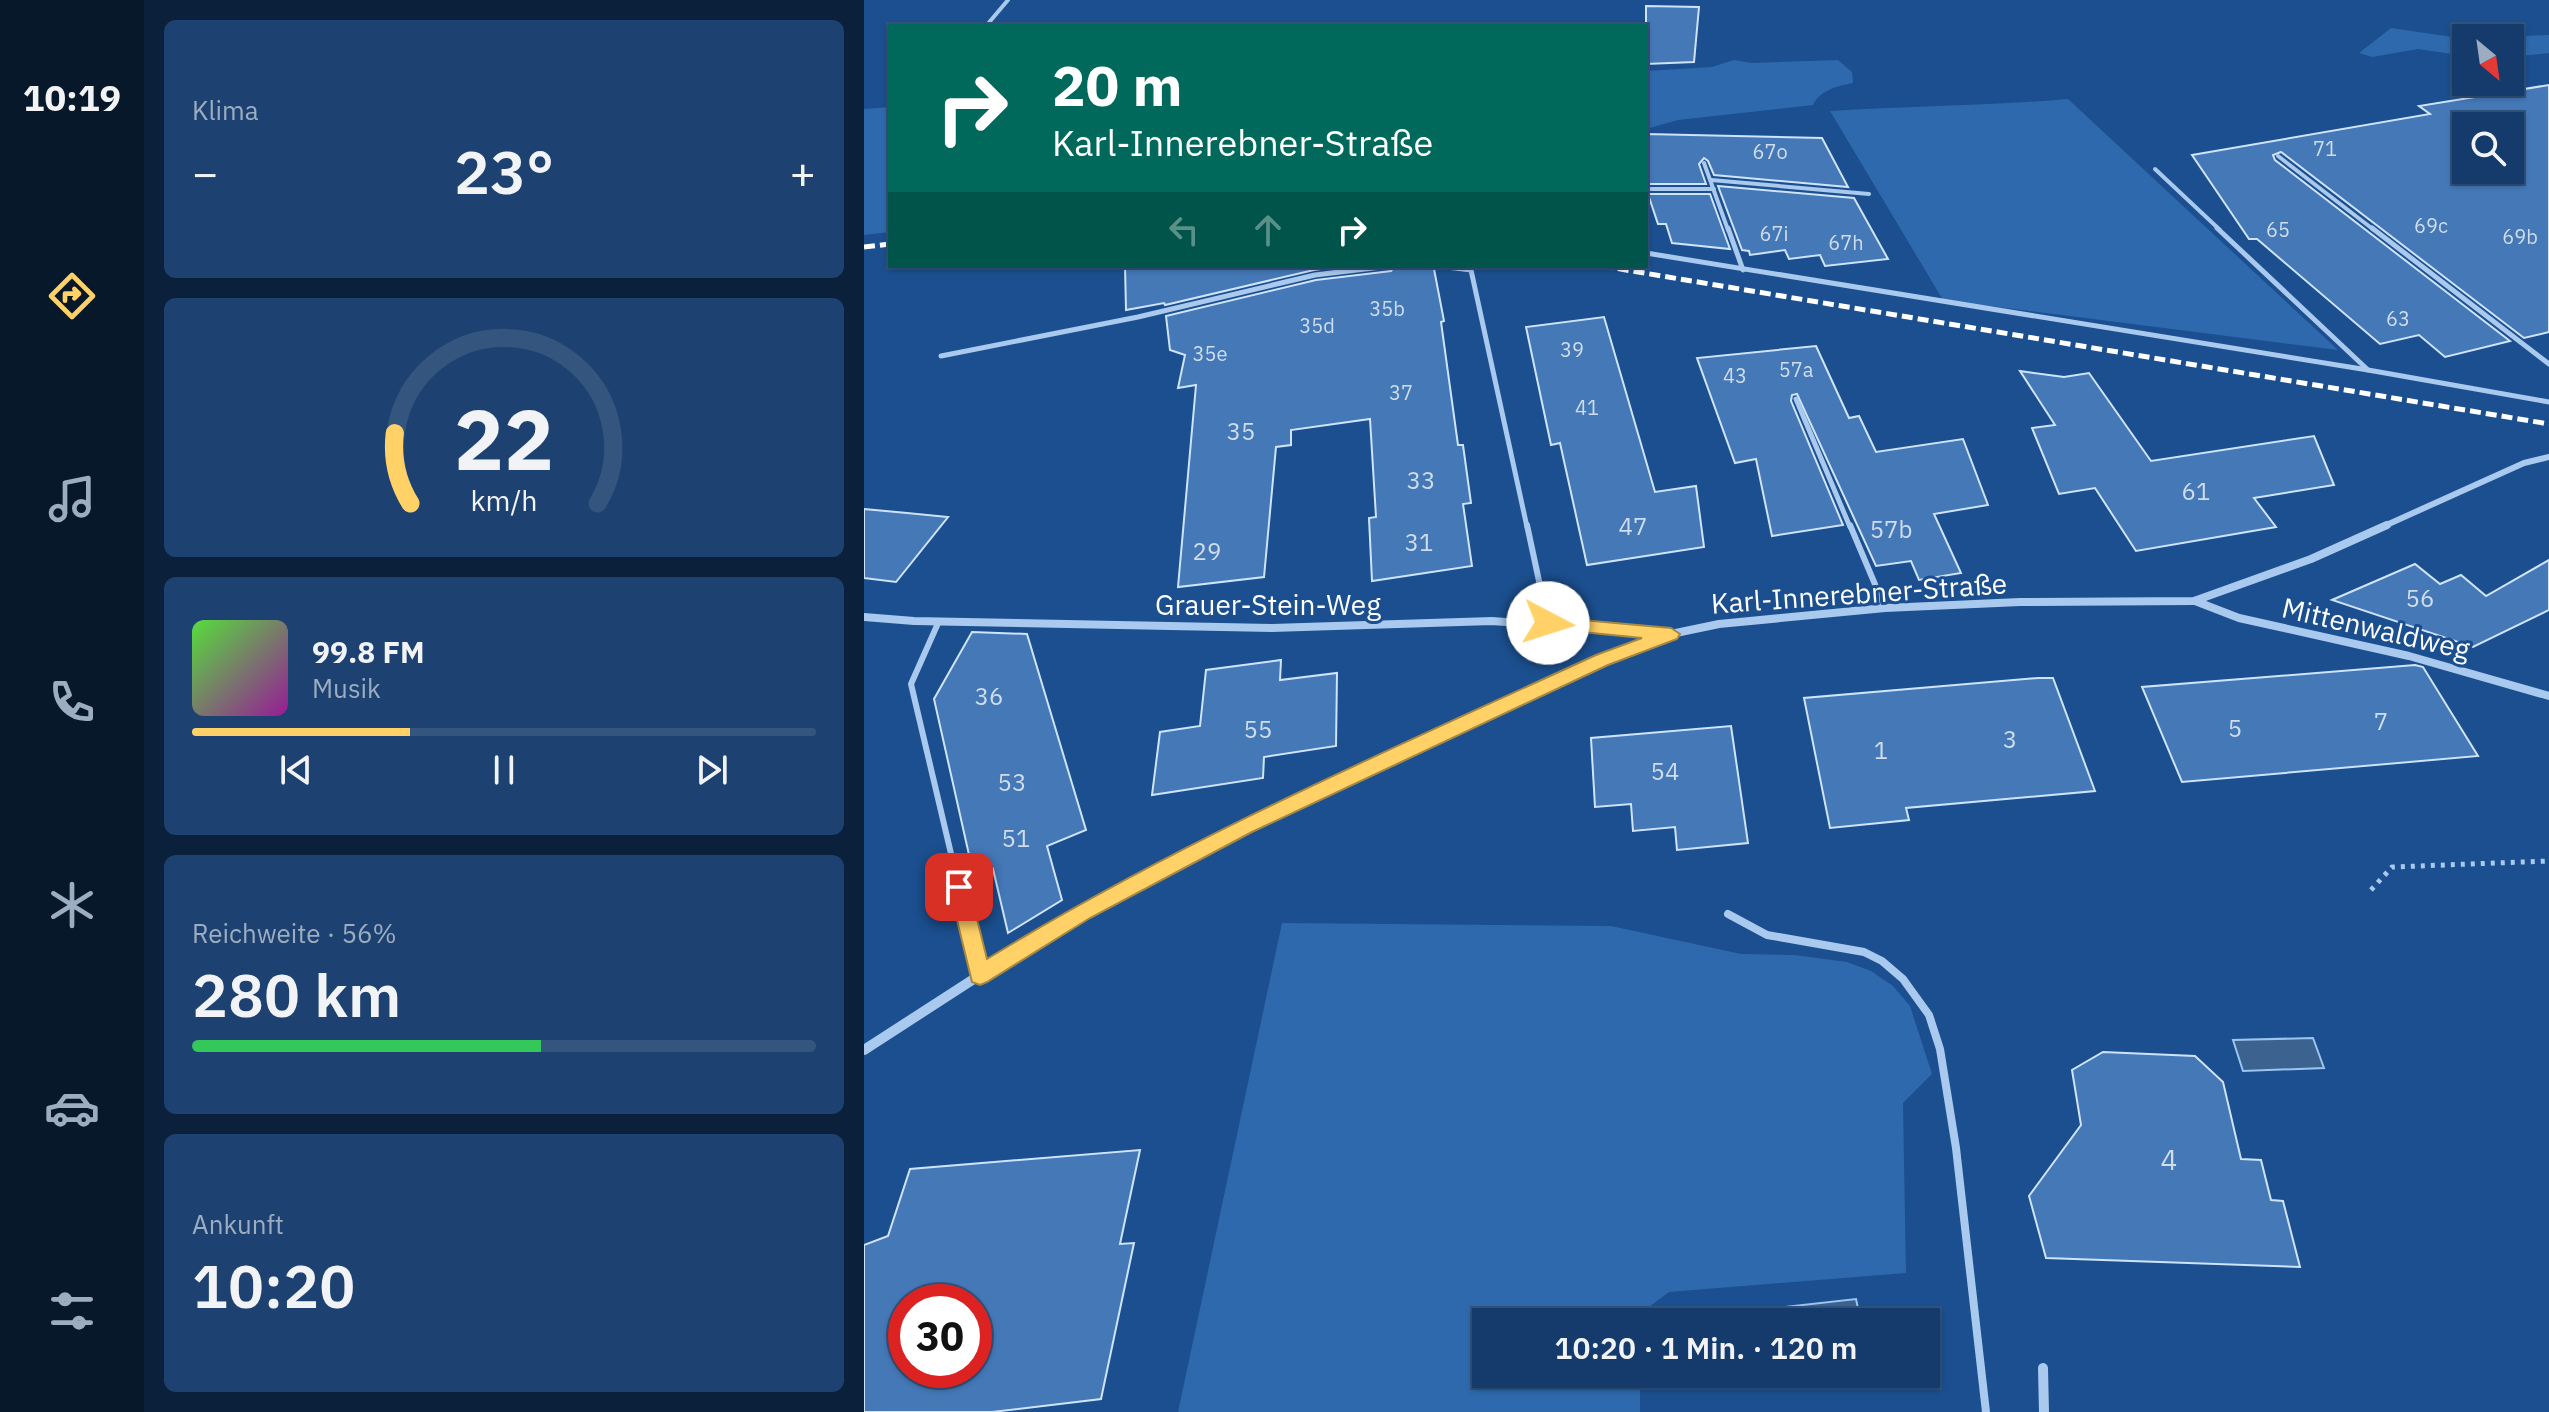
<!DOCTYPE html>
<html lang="de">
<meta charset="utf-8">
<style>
:root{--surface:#143b6b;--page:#1d4271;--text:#f1f3f6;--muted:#9dadc1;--line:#33557e;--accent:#ffd166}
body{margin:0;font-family:"IBM Plex Sans",sans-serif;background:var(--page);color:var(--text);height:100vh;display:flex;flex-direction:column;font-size:30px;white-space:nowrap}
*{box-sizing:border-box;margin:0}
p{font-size:26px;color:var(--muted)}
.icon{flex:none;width:44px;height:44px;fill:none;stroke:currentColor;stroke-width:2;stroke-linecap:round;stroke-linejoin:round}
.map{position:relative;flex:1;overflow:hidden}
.panel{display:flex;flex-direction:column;gap:20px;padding:20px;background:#0b203b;width:720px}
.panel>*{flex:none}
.hud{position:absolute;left:24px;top:24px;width:760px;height:244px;border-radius:0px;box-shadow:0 2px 6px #0004,0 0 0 2px var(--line);background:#00695c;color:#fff;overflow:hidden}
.needle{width:52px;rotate:151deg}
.tools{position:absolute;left:1588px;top:24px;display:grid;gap:16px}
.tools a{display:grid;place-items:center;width:72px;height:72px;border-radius:0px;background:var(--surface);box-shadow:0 2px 6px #0004,0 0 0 2px var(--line);font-size:40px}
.speed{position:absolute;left:24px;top:1284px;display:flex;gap:16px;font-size:40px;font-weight:700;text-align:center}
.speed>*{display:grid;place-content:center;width:104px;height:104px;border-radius:50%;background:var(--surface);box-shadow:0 2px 6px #0004,0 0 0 2px var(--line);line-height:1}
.speed .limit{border:12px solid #d22;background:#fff;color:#111}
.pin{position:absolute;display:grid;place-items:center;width:68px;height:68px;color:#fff;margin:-34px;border-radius:16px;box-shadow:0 4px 12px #0006}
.me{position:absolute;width:88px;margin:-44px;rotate:95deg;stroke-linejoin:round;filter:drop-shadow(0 0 6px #0008)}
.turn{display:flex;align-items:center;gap:28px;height:168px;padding:0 32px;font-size:36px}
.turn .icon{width:104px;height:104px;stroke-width:2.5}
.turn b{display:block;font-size:56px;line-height:68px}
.lanes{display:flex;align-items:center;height:76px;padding:0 32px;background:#0003;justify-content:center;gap:40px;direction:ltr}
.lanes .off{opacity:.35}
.big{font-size:60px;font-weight:600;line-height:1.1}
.panel .tile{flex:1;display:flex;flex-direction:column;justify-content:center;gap:12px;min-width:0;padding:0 28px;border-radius:12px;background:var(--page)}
.panel .dial{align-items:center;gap:0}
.dial svg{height:208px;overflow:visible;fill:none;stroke:var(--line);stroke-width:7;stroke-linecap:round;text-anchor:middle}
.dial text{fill:var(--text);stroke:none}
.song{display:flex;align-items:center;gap:24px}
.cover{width:96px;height:96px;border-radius:12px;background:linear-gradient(135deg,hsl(110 70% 55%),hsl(300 70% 35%))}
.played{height:8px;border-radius:4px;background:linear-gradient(90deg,var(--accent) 35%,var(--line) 35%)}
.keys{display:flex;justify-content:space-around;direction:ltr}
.heat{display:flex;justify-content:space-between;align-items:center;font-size:44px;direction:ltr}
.charge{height:12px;border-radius:6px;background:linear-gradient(90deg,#34c759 56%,var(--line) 0)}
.trip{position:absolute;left:608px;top:1308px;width:468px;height:80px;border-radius:0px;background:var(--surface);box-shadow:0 2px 6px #0004,0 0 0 2px var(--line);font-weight:600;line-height:80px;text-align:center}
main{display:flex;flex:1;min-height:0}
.menu{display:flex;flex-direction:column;width:144px;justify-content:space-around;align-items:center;background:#08182b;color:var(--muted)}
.menu .icon{width:56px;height:56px}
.menu .active{color:var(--accent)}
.menu b{font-size:36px;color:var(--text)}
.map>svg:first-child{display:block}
.green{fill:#2e69ad}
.water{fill:#3c6290;stroke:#9cc4f0;stroke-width:2}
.building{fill:#4478b7;stroke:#cfe3fa;stroke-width:2;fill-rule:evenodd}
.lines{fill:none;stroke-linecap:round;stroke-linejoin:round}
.path{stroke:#a9c9ee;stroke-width:5;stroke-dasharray:4 6;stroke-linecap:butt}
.lane-far3{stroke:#a9c9ee;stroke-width:4}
.lane-far2{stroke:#a9c9ee;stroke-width:5}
.lane-far1{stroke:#a9c9ee;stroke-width:6}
.lane{stroke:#a9c9ee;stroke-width:8}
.street-far2{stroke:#a9c9ee;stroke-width:6}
.street-far1{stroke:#a9c9ee;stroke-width:8}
.street{stroke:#a9c9ee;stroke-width:10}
.rail{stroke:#fff;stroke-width:5;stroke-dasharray:11 5;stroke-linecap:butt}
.route{fill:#ffd166;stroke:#a68842;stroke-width:2}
.labels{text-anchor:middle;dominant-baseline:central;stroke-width:6;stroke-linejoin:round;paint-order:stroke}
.far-number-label{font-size:20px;fill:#d0dded}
.number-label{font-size:24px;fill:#d0dded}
.street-label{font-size:28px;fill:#fff;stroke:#1b4f8f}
.near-number-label{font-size:28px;fill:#d0dded}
</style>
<main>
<nav class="menu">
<b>10:19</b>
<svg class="icon active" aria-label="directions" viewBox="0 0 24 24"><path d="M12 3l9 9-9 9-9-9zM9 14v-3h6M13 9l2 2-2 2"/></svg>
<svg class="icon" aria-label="music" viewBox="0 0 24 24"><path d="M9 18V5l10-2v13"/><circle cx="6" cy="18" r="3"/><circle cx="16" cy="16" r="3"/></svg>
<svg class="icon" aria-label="phone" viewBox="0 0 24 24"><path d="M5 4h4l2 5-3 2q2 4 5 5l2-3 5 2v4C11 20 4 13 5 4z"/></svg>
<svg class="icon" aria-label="climate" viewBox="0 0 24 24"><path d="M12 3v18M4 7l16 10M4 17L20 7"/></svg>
<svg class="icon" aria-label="car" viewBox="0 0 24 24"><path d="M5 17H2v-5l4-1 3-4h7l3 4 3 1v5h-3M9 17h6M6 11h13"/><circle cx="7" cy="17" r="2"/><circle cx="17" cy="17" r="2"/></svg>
<svg class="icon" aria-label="filters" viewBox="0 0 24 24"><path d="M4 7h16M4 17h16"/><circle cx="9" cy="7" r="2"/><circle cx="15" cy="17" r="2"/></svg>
</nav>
<section class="panel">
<div class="tile"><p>Klima</p>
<div class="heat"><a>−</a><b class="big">23°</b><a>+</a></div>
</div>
<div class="tile dial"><svg viewBox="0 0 100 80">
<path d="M14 69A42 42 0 1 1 86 69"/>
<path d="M14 69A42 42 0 0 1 8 42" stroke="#ffd166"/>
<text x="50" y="56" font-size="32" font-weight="700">22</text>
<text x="50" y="72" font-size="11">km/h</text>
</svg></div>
<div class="tile">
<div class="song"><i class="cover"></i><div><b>99.8 FM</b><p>Musik</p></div></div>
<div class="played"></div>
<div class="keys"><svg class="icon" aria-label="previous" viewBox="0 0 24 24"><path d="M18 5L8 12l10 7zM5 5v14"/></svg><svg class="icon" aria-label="pause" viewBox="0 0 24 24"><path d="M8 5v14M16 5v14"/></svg><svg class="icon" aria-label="next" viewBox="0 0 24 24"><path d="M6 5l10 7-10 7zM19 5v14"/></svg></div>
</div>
<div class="tile"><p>Reichweite · 56%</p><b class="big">280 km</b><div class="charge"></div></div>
<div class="tile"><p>Ankunft</p><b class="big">10:20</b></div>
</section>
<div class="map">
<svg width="1685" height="1412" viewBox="0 0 1685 1412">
<rect width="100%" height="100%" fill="#1b4f8f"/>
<g class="green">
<polygon points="1527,28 1602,39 1602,56 1554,49 1508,57 1495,53"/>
<polygon points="1685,35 1685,53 1646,57 1646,38 1621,38"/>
<path d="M870 60 887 63 974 60 988 72 989 83C974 86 956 90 949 105L814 120 782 129V71L848 67Z"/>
<path d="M1204 99 1474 350 1079 300 966 111C1045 106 1125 106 1204 99Z"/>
<polygon points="26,107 26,232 0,235 0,109"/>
<polygon points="418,923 747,926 877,954 931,955 983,962 1007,971 1029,986 1046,1006 1068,1074 1039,1103 1042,1273 805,1292 777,1313 776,1322 622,1322 622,1374 776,1374 776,1412 314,1412"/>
</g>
<g class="water">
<polygon points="1449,1038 1460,1068 1379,1071 1369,1040"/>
<polygon points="992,1299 997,1322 904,1322 902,1309"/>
</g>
<g class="building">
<polygon points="782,6 835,7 830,62 782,64"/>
<path d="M1685 85V332L1660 338 1417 152 1409 155 1411 160 1646 341 1581 357 1555 335 1516 344 1393 239H1385L1328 155 1566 114 1555 106ZM1602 126H1646V170H1602Z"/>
<polygon points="782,134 958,138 984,187 850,175 844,161 840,158 835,164 842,184 782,184"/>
<polygon points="854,186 990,198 1024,259 961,266 956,255 925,259 921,250 886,255 885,251 878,250"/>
<polygon points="784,194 846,194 866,249 808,243 802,224 794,224"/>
<polygon points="261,266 480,266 450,270 301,305 300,303 262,310"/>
<polygon points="531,266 570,266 570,269 580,321 577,322 594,445 599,445 607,503 599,504 608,566 508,581 505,518 512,517 506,419 427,430 427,445 412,447 400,577 314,587 332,385 314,388 321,355 306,350 302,316 452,280 527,271"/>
<polygon points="740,317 791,492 832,486 840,547 723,565 696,443 687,445 662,327"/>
<polygon points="952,346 985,418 995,416 1012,452 1099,439 1124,505 1070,514 1097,573 1055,580 1047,561 1012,566 933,394 928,395 927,401 979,525 908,536 892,459 871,463 833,358"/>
<polygon points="1156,371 1200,377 1225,373 1287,461 1450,436 1470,485 1390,498 1412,527 1272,551 1231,488 1195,494 1168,428 1191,425"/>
<polygon points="0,509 43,513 84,517 32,582 0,578"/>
<polygon points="1685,560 1685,610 1609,647 1468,600 1551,564 1576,584 1597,575 1622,596"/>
<polygon points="108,632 163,634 222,830 183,846 198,900 144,933 129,869 110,877 70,699"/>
<polygon points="417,660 416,680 473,673 472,746 400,757 399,778 288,795 296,732 336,726 342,670"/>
<polygon points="1551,665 1559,667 1614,756 1318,782 1278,687"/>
<polygon points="1174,678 1189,678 1231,791 1042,808 1045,820 966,828 940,698"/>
<polygon points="867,726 884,843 813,850 811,827 769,831 767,804 731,807 727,738"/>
<polygon points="1239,1052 1331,1056 1359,1082 1377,1159 1397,1160 1407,1200 1419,1201 1436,1267 1182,1258 1165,1196 1217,1125 1208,1070"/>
<path d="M276 1150 256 1244 270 1243 237 1399 128 1412H0V1245L24 1236 46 1169ZM42 1302H110V1370H42Z"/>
</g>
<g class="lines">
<polyline class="path" points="1507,890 1528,867 1685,861"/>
<g class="lane-far3">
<polyline points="122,26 144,0"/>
<polyline points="1414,156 1510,230"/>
<polyline points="840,163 864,230"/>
<polyline points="1291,169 1356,230"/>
<polyline points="847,180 1005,194"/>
<polyline points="782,189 850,189"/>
</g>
<g class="lane-far2">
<polyline points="864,228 879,270"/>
<polyline points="1353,228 1504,370 1685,402"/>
<polyline points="1508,228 1685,364"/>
<polyline points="782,253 1504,370"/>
<polyline points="575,266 607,270 663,527"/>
<polyline points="77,356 274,317 451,275 526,266"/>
<polyline points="932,399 986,527"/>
</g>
<g class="lane-far1">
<polyline points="663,525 684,623"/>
<polyline points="986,525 1021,608"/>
<polyline points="75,621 47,684 101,913"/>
</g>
<g class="lane">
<polyline points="101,911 116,975"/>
<polyline points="864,914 903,935 1000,952 1018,961 1039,979 1065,1015 1076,1049 1092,1148 1122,1412"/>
</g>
<polyline class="street-far2" points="1518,527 1660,463 1685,457"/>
<g class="street-far1">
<polyline points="1331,601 1375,618 1545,656 1685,696"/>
<polyline points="0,617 50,621 408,628 628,621 802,634"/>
<path d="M218 913C391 813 577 734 759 651L807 634 855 624 1021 608 1156 602 1330 601 1447 559 1523 525"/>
</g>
<g class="street">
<polyline points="0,1050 170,940 221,911"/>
<polyline points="1179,1368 1180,1412"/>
</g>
<g class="rail">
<polyline points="0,247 26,244"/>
<polyline points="738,266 1685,424"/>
</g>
</g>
<path class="route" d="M684 617 807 628 816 634 813 639 744 665 388 832 226 918 123 982 116 985 108 982 85 887 88 881 95 878 102 881 105 887 123 959C317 840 525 750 732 655L778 638 678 628 675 623 678 618Z"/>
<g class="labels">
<g class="far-number-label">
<text x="1461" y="148">71</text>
<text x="906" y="151">67o</text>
<text x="1567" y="225">69c</text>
<text x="1414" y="229">65</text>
<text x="910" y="233">67i</text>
<text x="1656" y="236">69b</text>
<text x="982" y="242">67h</text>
<text x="523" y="308">35b</text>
<text x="1534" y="318">63</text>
<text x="453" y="325">35d</text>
<text x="708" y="349">39</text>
<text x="346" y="353">35e</text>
<text x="932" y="369">57a</text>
<text x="871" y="375">43</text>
<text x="537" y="392">37</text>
<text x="723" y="407">41</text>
</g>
<g class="number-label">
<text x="377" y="431">35</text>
<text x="557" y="480">33</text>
<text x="1332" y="491">61</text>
<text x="769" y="526">47</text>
<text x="1027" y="529">57b</text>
<text x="555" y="542">31</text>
<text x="343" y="551">29</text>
<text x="1556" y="598">56</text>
<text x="125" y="696">36</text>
<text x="1517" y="721">7</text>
<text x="1371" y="728">5</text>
<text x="394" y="729">55</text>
<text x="1146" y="739">3</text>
<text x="1017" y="750">1</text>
<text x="801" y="771">54</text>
<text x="148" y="782">53</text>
<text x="152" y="838">51</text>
</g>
<g class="street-label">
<text transform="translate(995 593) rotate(-4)">Karl-Innerebner-Straße</text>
<text x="404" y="604">Grauer-Stein-Weg</text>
<text transform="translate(1512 628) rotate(13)">Mittenwaldweg</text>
</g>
<g class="near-number-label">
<text x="1305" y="1159">4</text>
</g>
</g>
</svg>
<div class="tools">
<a><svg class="needle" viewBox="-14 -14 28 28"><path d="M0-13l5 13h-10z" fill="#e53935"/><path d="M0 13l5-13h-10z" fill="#9dadc1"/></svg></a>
<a><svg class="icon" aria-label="search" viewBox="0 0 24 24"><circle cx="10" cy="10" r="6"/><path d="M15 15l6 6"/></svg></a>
</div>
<div class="speed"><div class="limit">30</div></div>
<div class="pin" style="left:95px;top:887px;background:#d93025"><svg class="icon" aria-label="arrive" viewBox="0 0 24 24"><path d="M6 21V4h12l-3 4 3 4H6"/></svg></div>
<svg class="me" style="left:684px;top:623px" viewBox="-20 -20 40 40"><circle r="19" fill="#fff"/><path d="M0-13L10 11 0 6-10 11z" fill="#ffd166"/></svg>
<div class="trip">10:20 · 1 Min. · 120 m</div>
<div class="hud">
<div class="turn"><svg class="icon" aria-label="right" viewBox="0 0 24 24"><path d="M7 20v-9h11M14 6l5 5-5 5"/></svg><div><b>20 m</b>Karl-Innerebner-Straße</div></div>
<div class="lanes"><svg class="icon off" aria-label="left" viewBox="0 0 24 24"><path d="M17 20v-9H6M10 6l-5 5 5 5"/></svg><svg class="icon off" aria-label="ahead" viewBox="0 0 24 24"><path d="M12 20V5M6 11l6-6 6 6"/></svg><svg class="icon" aria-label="right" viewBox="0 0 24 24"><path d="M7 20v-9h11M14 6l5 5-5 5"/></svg></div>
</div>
</div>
</main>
